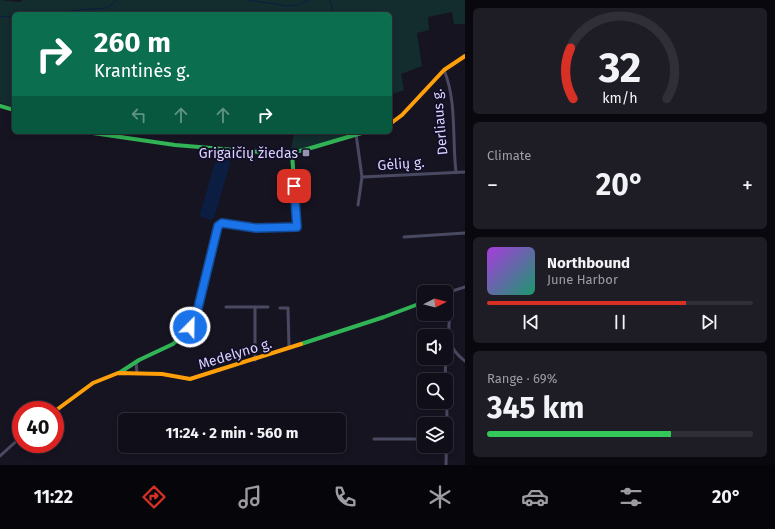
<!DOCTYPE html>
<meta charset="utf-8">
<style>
:root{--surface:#100f19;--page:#1e1d26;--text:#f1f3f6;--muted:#9c9ca2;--line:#302f38;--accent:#d93025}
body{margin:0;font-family:"Fira Sans",sans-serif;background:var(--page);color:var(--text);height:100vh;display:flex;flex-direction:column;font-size:15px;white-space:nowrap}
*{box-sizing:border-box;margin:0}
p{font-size:13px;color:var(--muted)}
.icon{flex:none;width:22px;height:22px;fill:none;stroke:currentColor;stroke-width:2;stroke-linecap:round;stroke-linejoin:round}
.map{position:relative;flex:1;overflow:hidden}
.panel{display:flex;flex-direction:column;gap:8px;padding:8px;background:#09080e;width:310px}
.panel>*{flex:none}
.top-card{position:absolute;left:12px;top:12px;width:380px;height:122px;border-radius:6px;box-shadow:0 2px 6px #0003,0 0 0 1px var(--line);background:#0b6e4f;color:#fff;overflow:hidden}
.needle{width:26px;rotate:84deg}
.controls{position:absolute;left:417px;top:285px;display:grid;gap:8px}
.controls a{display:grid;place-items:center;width:36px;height:36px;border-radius:6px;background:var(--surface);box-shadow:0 2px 6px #0003,0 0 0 1px var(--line);font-size:20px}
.speed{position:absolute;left:12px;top:401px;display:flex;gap:8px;font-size:20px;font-weight:700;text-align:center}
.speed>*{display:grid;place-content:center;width:52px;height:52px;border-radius:50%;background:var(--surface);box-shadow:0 2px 6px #0003,0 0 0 1px var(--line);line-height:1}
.speed .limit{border:6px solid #d22;background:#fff;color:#111}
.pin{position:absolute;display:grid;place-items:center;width:34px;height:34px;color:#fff;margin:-17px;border-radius:8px;box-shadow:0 2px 6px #0006}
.me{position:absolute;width:44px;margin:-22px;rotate:23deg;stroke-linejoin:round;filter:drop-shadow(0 0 3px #0008)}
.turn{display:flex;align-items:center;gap:14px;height:84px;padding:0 16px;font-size:18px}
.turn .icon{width:52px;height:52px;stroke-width:2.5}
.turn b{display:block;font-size:28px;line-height:34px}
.lanes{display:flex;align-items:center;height:38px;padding:0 16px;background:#0003;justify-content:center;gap:20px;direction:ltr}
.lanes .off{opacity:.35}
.big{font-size:30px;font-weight:700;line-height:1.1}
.panel .tile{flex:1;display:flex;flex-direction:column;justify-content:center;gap:6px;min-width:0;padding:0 14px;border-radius:6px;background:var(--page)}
.panel .dial{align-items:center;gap:0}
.dial svg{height:104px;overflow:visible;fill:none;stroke:var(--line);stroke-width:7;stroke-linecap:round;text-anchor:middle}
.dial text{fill:var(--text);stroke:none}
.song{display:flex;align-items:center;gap:12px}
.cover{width:48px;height:48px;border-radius:6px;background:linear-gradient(135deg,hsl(280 70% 55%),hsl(160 70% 35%))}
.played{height:4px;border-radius:2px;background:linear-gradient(90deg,var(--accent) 75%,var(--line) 75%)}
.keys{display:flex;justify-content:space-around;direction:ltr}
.heat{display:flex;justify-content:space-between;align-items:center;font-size:22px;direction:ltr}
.charge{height:6px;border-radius:3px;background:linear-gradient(90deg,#34c759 69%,var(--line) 0)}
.trip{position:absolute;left:118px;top:413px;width:228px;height:40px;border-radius:6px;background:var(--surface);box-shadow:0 2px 6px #0003,0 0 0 1px var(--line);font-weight:700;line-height:40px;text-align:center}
.tab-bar{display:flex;height:64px;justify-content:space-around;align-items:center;background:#06060a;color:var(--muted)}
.tab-bar .icon{width:28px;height:28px}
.tab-bar .current{color:var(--accent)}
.tab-bar b{font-size:18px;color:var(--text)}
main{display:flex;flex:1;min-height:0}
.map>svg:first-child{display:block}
.green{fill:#132c2d}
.water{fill:#0b1e41}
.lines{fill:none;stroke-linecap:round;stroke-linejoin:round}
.stream{stroke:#0b1e41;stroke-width:1}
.street{stroke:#4a4962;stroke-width:3}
.fast{stroke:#30b455;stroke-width:4}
.slow{stroke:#ff9f0a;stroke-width:4}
.route-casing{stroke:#114b97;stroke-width:10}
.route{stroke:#1a73e8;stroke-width:7}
.poi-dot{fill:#9591b1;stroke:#130f26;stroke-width:1.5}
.labels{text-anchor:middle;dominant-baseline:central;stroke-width:4;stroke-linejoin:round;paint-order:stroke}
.street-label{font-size:14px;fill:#d9d4ff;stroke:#130f26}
.poi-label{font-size:14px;fill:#d9d4ff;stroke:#130f26;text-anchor:end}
</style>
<main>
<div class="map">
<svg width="465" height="465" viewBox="0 0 465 465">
<rect width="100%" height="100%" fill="#161421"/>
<g class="green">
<polygon points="0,0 19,2 23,0 465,0 465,24 454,24 452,12 428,17 429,30 417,33 422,66 401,74 404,90 390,95 390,14 14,14 14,107 0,103"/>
<polygon points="292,132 359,132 291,152 294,132"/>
</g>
<polygon class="water" points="220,156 228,158 230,164 214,218 211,220 201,217 200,214 216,159"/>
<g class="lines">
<g class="stream">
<polyline points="248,0 288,6 298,5 309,0"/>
<polyline points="330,0 334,14"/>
<polyline points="35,14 105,8 110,6 116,0"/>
<polyline points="0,17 14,16"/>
</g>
<g class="street">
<path d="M444 70C457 101 452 139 456 172"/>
<polyline points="356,134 362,177 358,205"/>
<polyline points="362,177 465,172"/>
<polyline points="404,237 465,233"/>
<path d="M449 292C455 319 437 341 465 361"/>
<polyline points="446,293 465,287"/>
<polyline points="226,307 255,307"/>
<polyline points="280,308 288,308 289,348"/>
<polyline points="255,360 255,307 268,307"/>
<polyline points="136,362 137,373"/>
<polyline points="445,380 446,356 449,342"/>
<polyline points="446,388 447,416 446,465"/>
<polyline points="374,439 424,439"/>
<polyline points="0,456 21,437"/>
</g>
<g class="fast">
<polyline points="0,106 14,110"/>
<polyline points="86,132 175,145 284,154 304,150 365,132"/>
<polyline points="301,344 384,317 424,302"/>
<polyline points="119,373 139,360 173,344 186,332 193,320 204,288 217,227 219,224 226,223 256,228 297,227 292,153"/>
</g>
<g class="slow">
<polyline points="390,124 402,115 444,70 465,56"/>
<polyline points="55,411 93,383 118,373 162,374 190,379 301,344"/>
</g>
</g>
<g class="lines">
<defs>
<polyline id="route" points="190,327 197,312 218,226 222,223 256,228 297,227 294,186"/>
</defs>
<use href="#route" class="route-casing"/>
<use href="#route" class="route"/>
</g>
<rect class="poi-dot" x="302" y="149" width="8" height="8" rx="2"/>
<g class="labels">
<g class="street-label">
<text transform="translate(440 122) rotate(-95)">Derliaus g.</text>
<text transform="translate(401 164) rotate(-4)">Gėlių g.</text>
<text transform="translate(235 354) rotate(-17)">Medelyno g.</text>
</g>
<g class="poi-label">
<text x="298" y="153">Grigaičių žiedas</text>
</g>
</g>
</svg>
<div class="controls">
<a><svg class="needle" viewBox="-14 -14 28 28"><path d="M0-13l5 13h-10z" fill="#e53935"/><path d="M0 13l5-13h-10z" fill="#9c9ca2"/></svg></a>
<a><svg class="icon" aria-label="sound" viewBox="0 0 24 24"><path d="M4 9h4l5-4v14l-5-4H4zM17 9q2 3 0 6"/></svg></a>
<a><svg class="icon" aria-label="search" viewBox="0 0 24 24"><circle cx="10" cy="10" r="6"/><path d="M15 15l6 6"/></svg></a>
<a><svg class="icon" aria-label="layers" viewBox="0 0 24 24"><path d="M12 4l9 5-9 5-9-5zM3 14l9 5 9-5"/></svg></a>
</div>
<div class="speed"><div class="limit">40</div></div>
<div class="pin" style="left:294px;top:186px;background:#d93025"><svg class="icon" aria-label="arrive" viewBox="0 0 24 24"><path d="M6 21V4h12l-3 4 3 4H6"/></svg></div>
<svg class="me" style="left:190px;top:327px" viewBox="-20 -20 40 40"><circle r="17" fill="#1a73e8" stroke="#fff" stroke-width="3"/><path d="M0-11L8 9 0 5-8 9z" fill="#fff"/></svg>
<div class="trip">11:24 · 2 min · 560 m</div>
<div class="top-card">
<div class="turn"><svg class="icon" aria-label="right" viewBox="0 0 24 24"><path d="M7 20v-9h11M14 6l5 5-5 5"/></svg><div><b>260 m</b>Krantinės g.</div></div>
<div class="lanes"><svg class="icon off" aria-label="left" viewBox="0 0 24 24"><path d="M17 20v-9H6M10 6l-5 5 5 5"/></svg><svg class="icon off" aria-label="ahead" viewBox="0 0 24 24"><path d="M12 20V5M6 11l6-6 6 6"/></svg><svg class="icon off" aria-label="ahead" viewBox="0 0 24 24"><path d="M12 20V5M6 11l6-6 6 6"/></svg><svg class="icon" aria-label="right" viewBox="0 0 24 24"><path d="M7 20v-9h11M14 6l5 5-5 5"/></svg></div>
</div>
</div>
<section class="panel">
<div class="tile dial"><svg viewBox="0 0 100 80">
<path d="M14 69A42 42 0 1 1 86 69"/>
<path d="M14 69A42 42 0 0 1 12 30" stroke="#d93025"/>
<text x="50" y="56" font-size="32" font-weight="700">32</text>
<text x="50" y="72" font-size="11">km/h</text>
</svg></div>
<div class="tile"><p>Climate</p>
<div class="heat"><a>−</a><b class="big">20°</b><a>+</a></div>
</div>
<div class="tile">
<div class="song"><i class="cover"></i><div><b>Northbound</b><p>June Harbor</p></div></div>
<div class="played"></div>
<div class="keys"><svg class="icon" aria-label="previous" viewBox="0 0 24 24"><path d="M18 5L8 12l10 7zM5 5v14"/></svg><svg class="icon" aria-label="pause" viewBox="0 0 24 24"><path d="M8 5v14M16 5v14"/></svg><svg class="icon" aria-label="next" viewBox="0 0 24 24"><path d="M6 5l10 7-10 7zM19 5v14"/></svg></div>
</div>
<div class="tile"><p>Range · 69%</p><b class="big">345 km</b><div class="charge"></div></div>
</section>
</main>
<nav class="tab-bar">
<b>11:22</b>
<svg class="icon current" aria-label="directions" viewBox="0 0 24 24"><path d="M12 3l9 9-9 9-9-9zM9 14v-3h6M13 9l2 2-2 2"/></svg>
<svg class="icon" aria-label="music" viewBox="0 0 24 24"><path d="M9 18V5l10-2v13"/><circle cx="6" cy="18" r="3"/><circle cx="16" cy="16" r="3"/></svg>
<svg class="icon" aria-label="phone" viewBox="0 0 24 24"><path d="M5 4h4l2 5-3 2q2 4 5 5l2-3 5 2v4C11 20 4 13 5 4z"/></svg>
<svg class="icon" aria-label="climate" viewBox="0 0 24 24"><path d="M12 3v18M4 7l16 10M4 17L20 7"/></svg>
<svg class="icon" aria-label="car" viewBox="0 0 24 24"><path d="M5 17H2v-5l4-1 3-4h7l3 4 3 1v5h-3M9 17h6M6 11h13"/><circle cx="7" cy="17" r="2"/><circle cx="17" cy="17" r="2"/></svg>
<svg class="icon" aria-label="filters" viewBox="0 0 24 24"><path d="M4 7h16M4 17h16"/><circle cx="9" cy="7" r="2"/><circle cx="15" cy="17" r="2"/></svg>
<b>20°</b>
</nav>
